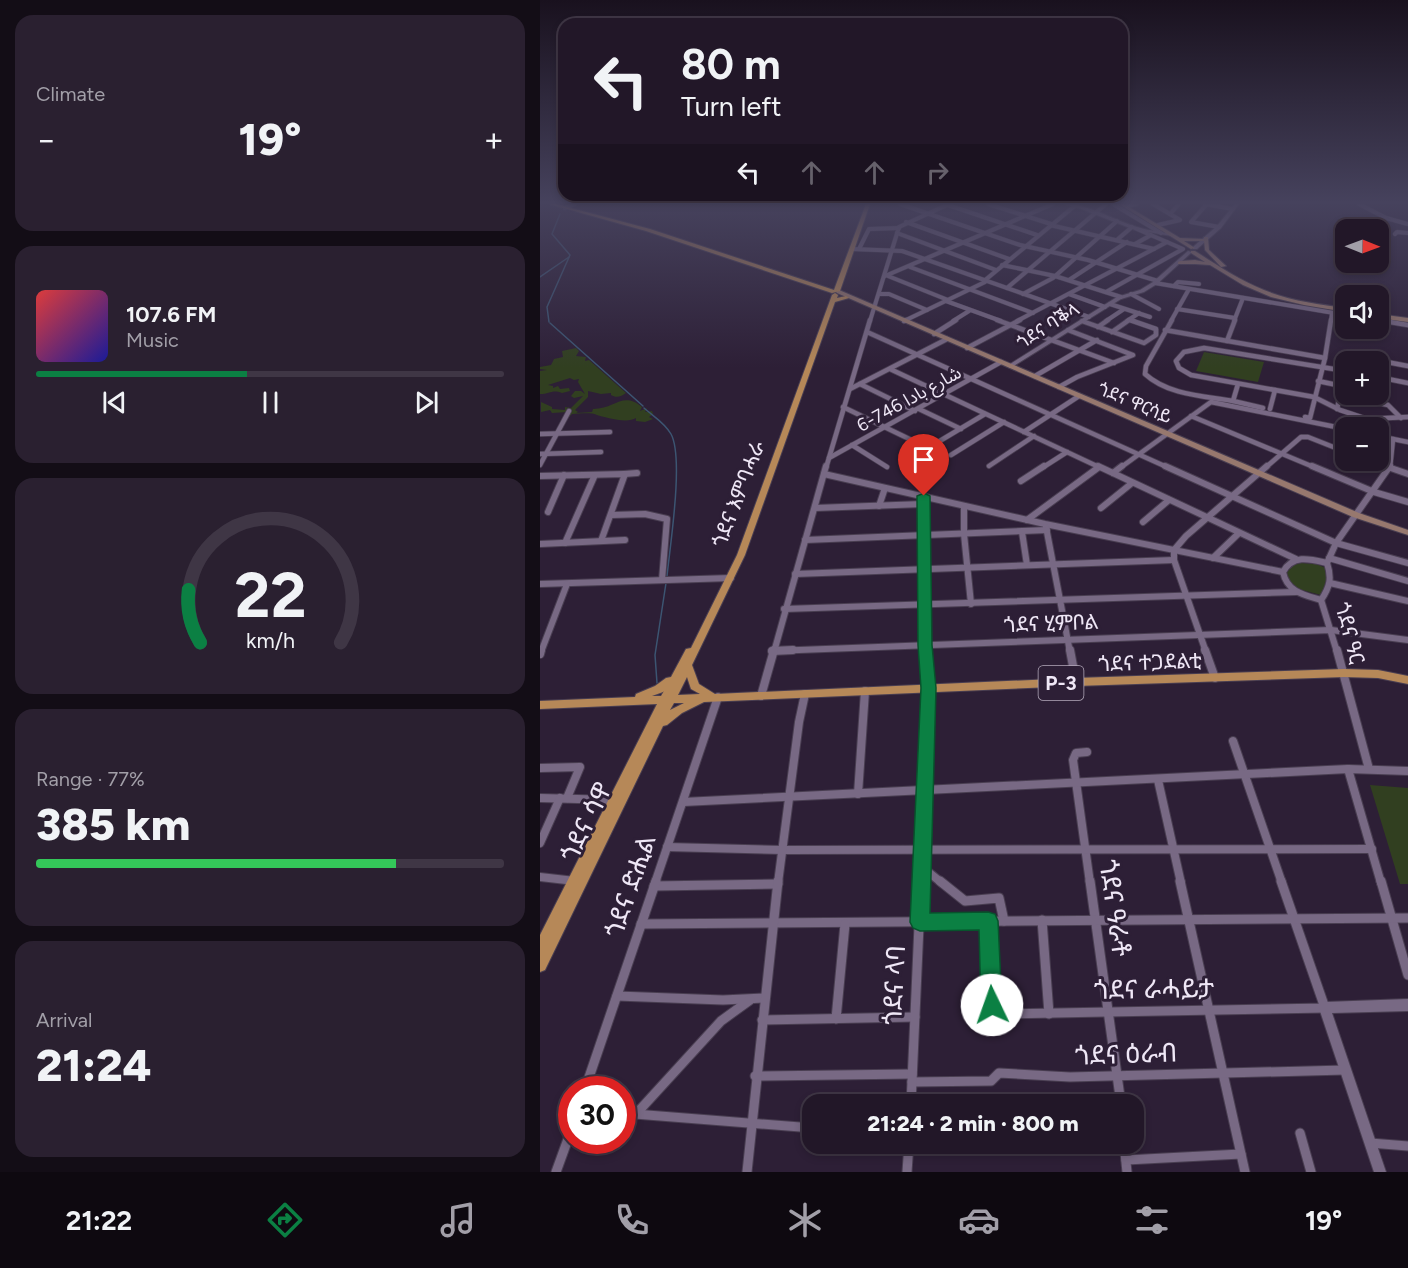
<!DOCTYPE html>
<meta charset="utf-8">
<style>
:root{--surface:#221728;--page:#2a2030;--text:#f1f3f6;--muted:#a29fa8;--line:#3f3645;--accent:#0b8043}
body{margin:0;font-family:Figtree,"Noto Sans Arabic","Noto Sans Ethiopic",sans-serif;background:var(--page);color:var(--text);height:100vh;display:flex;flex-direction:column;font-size:22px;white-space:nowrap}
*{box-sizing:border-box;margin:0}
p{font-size:20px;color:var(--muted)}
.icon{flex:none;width:33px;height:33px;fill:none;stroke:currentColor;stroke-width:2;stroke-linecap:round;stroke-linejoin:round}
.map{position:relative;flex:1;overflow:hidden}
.drawer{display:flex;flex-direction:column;gap:15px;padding:15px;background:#130d16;width:540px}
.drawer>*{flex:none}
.banner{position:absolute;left:18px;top:18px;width:570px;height:183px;border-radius:18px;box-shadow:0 3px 9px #0003,0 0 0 2px var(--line);background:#221728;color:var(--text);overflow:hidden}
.needle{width:39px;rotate:91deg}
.fabs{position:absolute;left:795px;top:219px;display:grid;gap:12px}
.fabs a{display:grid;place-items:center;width:54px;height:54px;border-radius:12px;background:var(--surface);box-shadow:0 3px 9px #0003,0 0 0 2px var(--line);font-size:30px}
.speed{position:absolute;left:18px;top:1076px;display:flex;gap:12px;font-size:30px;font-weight:700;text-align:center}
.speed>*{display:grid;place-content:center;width:78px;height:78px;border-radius:50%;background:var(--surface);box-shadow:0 3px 9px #0003,0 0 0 2px var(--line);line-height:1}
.speed .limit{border:9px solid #d22;background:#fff;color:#111}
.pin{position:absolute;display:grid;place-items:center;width:51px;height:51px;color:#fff;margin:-62px -26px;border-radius:50% 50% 50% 0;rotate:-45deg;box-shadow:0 0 6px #0007}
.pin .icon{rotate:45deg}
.me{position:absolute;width:66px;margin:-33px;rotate:357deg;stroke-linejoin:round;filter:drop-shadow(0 0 4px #0008)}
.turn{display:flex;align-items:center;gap:21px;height:126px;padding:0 24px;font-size:27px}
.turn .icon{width:78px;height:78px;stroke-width:2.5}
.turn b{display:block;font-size:42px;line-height:51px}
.lanes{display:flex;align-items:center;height:57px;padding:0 24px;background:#0003;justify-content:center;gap:30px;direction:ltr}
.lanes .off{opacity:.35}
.big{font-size:45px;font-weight:800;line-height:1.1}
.drawer .widget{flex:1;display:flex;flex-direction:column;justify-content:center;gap:9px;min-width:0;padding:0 21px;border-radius:18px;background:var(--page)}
.drawer .dial{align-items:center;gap:0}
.dial svg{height:156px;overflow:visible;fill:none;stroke:var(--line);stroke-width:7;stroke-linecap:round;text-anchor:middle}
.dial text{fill:var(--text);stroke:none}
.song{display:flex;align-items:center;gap:18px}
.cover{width:72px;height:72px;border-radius:9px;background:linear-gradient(135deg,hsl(0 70% 55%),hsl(240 70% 35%))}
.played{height:6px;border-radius:3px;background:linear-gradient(90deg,var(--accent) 45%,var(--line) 45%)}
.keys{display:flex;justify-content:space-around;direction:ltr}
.heat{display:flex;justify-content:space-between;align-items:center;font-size:33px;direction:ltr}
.charge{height:9px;border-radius:4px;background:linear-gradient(90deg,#34c759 77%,var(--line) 0)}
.trip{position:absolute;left:262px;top:1094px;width:342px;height:60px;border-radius:18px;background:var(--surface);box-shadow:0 3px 9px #0003,0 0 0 2px var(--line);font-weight:800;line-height:60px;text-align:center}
.menu{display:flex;height:96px;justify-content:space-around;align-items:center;background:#0e0910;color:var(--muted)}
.menu .icon{width:42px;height:42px}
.menu .active{color:var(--accent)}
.menu b{font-size:27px;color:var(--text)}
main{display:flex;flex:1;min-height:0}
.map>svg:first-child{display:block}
.green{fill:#313f20}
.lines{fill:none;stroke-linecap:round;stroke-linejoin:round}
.stream{stroke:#3c5572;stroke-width:1.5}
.minor-far4-casing{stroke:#493e51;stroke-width:5}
.minor-far3-casing{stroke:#493e51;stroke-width:6}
.minor-far2-casing{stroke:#493e51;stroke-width:8}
.minor-far1-casing{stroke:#493e51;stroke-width:10}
.minor-casing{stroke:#493e51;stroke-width:11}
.tertiary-casing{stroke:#493e51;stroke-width:2}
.secondary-casing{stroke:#493e51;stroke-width:2}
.primary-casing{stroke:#493e51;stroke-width:2}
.minor-far4{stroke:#786984;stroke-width:4}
.minor-far3{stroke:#786984;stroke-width:4.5}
.minor-far2{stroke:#786984;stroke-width:6}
.minor-far1{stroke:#786984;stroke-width:8}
.minor{stroke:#786984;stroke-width:9}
.tertiary{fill:#786984;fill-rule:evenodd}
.secondary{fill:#97786e;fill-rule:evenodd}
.primary{fill:#b68858;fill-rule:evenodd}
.route{fill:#0b8043;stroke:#07532c;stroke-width:1.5}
.labels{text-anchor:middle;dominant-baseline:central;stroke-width:6;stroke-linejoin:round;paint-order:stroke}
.far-street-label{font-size:18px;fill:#efe7f6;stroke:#2d1f36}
.shield{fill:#2d1f36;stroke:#b5abbc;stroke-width:1.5}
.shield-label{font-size:20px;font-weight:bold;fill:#efe7f6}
.street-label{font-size:21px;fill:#efe7f6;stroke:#2d1f36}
.near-street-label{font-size:26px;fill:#efe7f6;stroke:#2d1f36}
</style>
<main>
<section class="drawer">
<div class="widget"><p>Climate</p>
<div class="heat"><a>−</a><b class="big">19°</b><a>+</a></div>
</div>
<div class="widget">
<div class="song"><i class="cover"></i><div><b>107.6 FM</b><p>Music</p></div></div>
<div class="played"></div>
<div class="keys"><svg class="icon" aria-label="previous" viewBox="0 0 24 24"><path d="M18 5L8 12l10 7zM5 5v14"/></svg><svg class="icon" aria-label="pause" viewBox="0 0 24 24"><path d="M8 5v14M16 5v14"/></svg><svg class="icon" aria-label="next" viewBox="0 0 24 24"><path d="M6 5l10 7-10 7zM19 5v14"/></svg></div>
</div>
<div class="widget dial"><svg viewBox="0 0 100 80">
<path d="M14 69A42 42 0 1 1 86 69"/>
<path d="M14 69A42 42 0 0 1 8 42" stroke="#0b8043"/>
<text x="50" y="56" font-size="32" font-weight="700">22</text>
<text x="50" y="72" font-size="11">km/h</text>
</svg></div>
<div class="widget"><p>Range · 77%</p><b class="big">385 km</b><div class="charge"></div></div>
<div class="widget"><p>Arrival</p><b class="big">21:24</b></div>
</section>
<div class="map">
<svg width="868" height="1172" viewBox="0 0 868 1172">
<rect width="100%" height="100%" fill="#2d1f36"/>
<g class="green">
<path d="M36 348 39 351 36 356 46 357 45 361 49 360 86 393C81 397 76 398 71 395V393L61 394 48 391V397L35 410 38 412 36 413 52 412 53 409C76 409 82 391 102 407L100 411 107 408 105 412 112 411 113 414 109 417 113 419 105 422 96 421V418C87 424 64 417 57 415 50 412 39 414 32 414L27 419 29 410H27L28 412 12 413 10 410 1 412V402L12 407V409L25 410V407L31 408 43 396 34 398 31 396 35 391H41L45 394 38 382 39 379 34 380 30 378 8 385 13 386V388L18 386 20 389 29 388 30 391 22 393C12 389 10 394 0 394V371L7 370 0 369V367L11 365 14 359 23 357 22 351Z"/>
<polygon points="664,352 724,362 718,382 656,371"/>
<polygon points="761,563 776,564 786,568 786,582 781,595 758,589 748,580 747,572 754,565"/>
<polygon points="830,785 868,788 868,884 860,884"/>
</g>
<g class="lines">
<g class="stream">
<polyline points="0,277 29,257"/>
<polyline points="9,322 7,307 30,255 12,234 20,214"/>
<polyline points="10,323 103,406"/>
<path d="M104 408C113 416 125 423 131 434 144 458 130 546 127 576"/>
<polyline points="117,683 115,655 126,583"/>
</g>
<defs>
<g id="minor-far4">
<polyline points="360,204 480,245 548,260 618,281"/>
<polyline points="405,204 497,235"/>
<polyline points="448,204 511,224"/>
<polyline points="573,204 621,233"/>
<polyline points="613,204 640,220 618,225"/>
<polyline points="665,204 693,209"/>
<polyline points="667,204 651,222 679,227"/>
<polyline points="819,204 846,218 868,224"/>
<polyline points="587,206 597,204"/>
<polyline points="25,208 35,204"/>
<polyline points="630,214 639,204"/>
<polyline points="366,222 469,259"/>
<polyline points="510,225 614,249"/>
<polyline points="357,233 456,270"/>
<polyline points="855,234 857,232 868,233"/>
<polyline points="578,239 592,227"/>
<polyline points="595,244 611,235"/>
<polyline points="312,249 362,251 549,317"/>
<polyline points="319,249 329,229 359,228"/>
<polyline points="462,265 515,276 581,297"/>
<polyline points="370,267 493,313"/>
<polyline points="345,276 513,204"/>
<polyline points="348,276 408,300"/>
<polyline points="529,280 587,242"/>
<polyline points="444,281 537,204"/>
<polyline points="615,283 806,315"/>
<polyline points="634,286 638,282 659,284"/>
<polyline points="467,288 566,204"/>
<polyline points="566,292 643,249 597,229"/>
<polyline points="340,294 349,294 387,310"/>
<polyline points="483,294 513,278 577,221"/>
<polyline points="529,294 565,307"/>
<polyline points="591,294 619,309"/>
<polyline points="406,301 461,321"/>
<polyline points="570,304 610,317"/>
<polyline points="637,309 695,318"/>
<polyline points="590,320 594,321"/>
<polyline points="838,320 846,321"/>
<polyline points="330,321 359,227 409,204"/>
<polyline points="364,321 445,282"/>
<polyline points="413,321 429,311"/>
<polyline points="477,321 627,242"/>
<polyline points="566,321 584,309"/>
<polyline points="587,321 599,313"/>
<polyline points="631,321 649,289"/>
<polyline points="694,321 703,298"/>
<polyline points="791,321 792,313"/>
</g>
<g id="minor-far3">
<polyline points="457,320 574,363"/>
<path d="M632 320 606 366 605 374C628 395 663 396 693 401"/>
<polyline points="838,320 868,325"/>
<polyline points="364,321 366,320"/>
<polyline points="542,321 604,343 616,335 616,329 590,320"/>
<polyline points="558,327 568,320"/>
<polyline points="625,330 785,358"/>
<polyline points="327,332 629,468"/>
<polyline points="572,332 589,320"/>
<polyline points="394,334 416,320"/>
<polyline points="687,341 695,320"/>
<polyline points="427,348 480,320"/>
<polyline points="827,362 831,359 868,366"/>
<polyline points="350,369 561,468"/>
<polyline points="806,371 664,348 644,352 636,361 639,368 651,375 774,397 800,410 827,419 868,417"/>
<polyline points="495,376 557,340"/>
<polyline points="838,377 868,383"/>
<polyline points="778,381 802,386 797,409"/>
<polyline points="320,384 375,411"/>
<polyline points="698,384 693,401 723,408"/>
<polyline points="519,387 537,377 593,355 528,330"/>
<polyline points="310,389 407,339"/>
<polyline points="816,394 825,400 848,405 861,418"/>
<polyline points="303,407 388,448 445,414"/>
<polyline points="379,409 421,429"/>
<polyline points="730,409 735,390"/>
<polyline points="651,416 776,468"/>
<polyline points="765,417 770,418 785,358 791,320"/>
<polyline points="801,425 815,428"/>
<polyline points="484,432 539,396"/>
<polyline points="0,434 70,432"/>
<polyline points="838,436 868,442"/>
<polyline points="312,445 347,467"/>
<polyline points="0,454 61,452"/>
<polyline points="411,455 464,422"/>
<polyline points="289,458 461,362"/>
<polyline points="827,460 850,468"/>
<polyline points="0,465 29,411"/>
<polyline points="449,466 494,436"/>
<polyline points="286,468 330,320"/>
<polyline points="502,468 527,452"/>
<polyline points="580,468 671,402 806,429"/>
<polyline points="725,468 761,437 768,437 806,452"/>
<polyline points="850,468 853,439"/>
</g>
<g id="minor-far2">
<polyline points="558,466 756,559"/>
<polyline points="625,466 796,543 868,563"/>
<polyline points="772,466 834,492 868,502"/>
<polyline points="845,466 868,474"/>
<polyline points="573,473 582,466"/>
<polyline points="84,474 97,473"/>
<polyline points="284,474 505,524 743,572"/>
<polyline points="0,476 85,474 61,541"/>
<polyline points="481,481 504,466"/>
<polyline points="384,496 386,652"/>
<polyline points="339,506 345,488"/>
<polyline points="424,506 424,534 431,604"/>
<polyline points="275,508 383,504"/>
<polyline points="561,508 592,483"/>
<polyline points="8,512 24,475"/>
<polyline points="72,515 105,514 127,519 122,580"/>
<polyline points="487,520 559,467"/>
<polyline points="603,522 629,500"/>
<polyline points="506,527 530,652"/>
<polyline points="482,532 487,565"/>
<polyline points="265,540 507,530"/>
<polyline points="25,543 54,477"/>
<polyline points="0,544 85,540"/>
<polyline points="673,558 699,533"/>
<polyline points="789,558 868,581"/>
<polyline points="255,574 634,560"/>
<polyline points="790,583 868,601"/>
<polyline points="0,584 191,578"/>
<path d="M781 600C790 587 792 578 787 563L796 543 850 466"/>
<polyline points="781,600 797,652"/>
<path d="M781 600C764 595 747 592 743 572 753 554 770 559 787 563"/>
<polyline points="244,609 756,592"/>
<polyline points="232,651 791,630 868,640"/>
<polyline points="1,652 27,584"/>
<polyline points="234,652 286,466"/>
<polyline points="666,652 634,560 634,550 646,536 727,466"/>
</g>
<g id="minor-far1">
<polyline points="530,650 536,682"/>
<polyline points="665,650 675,678"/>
<polyline points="797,650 829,769"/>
<polyline points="232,651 253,650"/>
<polyline points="0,654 1,650"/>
<polyline points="221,696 234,650"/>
<polyline points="693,741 742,883"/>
<polyline points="547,752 536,753 533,760 550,883"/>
<polyline points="0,768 40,767 27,798"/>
<polyline points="808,769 841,883"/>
<polyline points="618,780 641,883"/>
<polyline points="318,794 325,691"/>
<polyline points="0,798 75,800"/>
<polyline points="143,802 808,769 868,771"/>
<polyline points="0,843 20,798"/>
<polyline points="127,847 243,850 832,849"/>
<polyline points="382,867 402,883"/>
<polyline points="0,877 35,881"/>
<polyline points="115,883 178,697"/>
<polyline points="238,883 259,722 265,694"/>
<polyline points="381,883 389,688 385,650"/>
</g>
<g id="minor">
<polyline points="400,881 425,901 459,898 464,921"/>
<polyline points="550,881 581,1104"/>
<polyline points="640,881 705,1172"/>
<polyline points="841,881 868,975"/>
<polyline points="114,886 238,884"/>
<polyline points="502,920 509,1014"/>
<polyline points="448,921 452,1005 456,1014 785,1008 741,881"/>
<polyline points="101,924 868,918"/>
<polyline points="77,996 183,1000 224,998"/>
<polyline points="296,1019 305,924"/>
<polyline points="222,1020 375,1017"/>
<polyline points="215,1076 372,1074"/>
<polyline points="372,1082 451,1081 459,1073 530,1077 805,1070"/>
<polyline points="45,1089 116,881"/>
<polyline points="371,1104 381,881"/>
<polyline points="82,1113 273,1128"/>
<polyline points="96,1114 181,1021 210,1000"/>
<polyline points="760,1133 771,1172"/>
<polyline points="464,1143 585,1149"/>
<polyline points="584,1143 587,1172"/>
<polyline points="830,1143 868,1146"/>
<polyline points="586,1160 701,1154"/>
<polyline points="16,1172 32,1128"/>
<polyline points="207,1172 238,881"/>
<polyline points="367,1172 369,1143"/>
</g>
<g id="tertiary">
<path d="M524 204C549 204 573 220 597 227 609 231 623 231 634 235L632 236 595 230 539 208Z"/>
<polygon points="695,204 699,204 681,228 657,249 653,249 653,247 677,226"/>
<polygon points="648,251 652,252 617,284 604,292 581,299 472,367 470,368 467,366 577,297 600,290 613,282"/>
<polygon points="868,999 868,1011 792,1013 846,1172 834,1172 779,1008 781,1004 785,1002"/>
</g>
<g id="secondary">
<polygon points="579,204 584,204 640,238 664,239 664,237 668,237 669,250 686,266 681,267 665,250 664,241 644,241 655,248 651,249"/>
<path d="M651 251H655C677 265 699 280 724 290 750 301 778 304 806 308V312L764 305 731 297 703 285 670 265 655 264H638V262L640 261 655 260 665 262 651 253Z"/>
<polygon points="299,290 819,513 868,530 868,535 813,517 297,293 296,292"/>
<polygon points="838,314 868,318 868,322 838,318"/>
</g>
<g id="primary">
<polygon points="9,204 16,204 110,229 294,290 326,204 330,204 300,291 292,293 106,231"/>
<path d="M295 293 298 295 297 298 306 296 309 298 295 302 205 555 152 665 159 684 175 694 536 678 804 669 838 670 868 676V684L838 678 804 677 536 686 164 702 142 713 127 725 123 726 5 970 0 972V935L117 704 0 709V701L95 697 96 694 115 686 126 678 131 677 146 649 151 648 197 555 292 295ZM147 677 151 689 160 694 138 695ZM124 691 121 696H112L123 692ZM134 703H144L130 710Z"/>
</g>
</defs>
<use href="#minor-far4" class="minor-far4-casing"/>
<use href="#minor-far3" class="minor-far3-casing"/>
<use href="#minor-far2" class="minor-far2-casing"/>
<use href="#minor-far1" class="minor-far1-casing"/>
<use href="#minor" class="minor-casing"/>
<use href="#tertiary" class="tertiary-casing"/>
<use href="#secondary" class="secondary-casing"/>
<use href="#primary" class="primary-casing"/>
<use href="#minor-far4" class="minor-far4"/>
<use href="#minor-far3" class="minor-far3"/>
<use href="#minor-far2" class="minor-far2"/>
<use href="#minor-far1" class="minor-far1"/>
<use href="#minor" class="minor"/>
<use href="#tertiary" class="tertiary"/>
<use href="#secondary" class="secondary"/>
<use href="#primary" class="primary"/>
</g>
<linearGradient id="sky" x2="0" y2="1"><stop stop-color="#19111e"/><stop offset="0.55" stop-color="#46425d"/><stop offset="1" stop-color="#46425d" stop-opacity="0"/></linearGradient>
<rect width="868" height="368" fill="url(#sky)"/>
<polygon class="route" points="384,493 390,496 392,645 396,688 390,913 448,912 455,914 458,921 462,1005 459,1012 452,1015 444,1012 441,1005 439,930 380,931 373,928 370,922 381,688 378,645 377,496"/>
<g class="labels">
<g class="far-street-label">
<text transform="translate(508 326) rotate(-32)">ጎደና ባቕላ</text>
<text transform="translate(369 399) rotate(-29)">شارع بادا 746-6</text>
<text transform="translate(595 403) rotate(23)">ጎደና ዋርሳይ</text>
</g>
<rect class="shield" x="498.5" y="666" width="45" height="34" rx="4.5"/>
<g class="shield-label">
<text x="521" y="683">P-3</text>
</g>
<g class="street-label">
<text transform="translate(198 494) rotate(-69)">ጎደና እምባሓራ</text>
<text transform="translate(511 623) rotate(-2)">ጎደና ሂምቦል</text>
<text transform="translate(810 633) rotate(75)">ጎደና ዓር</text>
<text transform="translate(610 662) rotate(-2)">ጎደና ተጋደልቲ</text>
</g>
<g class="near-street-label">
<text transform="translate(46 822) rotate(-64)">ጎደና ሳዋ</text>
<text transform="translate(90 886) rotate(-71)">ጎደና ድሒል</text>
<text transform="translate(575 908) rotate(82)">ጎደና ዓራቶ</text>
<text transform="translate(354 985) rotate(-87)">ጎደና ላባ</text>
<text transform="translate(614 989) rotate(-1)">ጎደና ራሓይታ</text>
<text transform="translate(586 1054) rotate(-2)">ጎደና ዕራብ</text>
</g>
</g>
</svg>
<div class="fabs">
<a><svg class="needle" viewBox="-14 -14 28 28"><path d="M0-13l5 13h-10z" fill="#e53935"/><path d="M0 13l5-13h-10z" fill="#a29fa8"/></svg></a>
<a><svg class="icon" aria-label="sound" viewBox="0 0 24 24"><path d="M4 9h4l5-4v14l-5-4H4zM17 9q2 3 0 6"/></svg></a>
<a>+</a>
<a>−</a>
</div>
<div class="speed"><div class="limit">30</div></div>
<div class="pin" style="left:384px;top:496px;background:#d93025"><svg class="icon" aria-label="arrive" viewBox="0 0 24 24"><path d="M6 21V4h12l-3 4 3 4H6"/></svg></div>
<svg class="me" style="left:452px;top:1005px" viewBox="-20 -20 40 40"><circle r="19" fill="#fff"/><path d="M0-13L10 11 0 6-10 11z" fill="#0b8043"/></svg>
<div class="trip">21:24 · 2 min · 800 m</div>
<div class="banner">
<div class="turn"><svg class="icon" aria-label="left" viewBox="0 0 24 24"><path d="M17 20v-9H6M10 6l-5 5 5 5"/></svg><div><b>80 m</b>Turn left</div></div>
<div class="lanes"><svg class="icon" aria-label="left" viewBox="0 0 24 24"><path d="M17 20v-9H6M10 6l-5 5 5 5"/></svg><svg class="icon off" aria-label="ahead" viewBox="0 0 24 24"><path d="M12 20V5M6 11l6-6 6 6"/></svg><svg class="icon off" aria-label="ahead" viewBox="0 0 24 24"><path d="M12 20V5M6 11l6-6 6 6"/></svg><svg class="icon off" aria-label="right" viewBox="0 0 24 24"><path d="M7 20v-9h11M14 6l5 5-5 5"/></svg></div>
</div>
</div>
</main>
<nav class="menu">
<b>21:22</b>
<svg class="icon active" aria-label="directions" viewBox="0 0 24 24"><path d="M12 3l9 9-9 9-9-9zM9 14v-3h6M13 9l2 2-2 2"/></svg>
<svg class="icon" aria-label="music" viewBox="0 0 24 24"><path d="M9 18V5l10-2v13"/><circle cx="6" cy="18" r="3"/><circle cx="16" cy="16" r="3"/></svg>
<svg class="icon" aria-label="phone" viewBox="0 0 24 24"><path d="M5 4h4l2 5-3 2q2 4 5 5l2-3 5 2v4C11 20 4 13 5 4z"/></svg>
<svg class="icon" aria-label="climate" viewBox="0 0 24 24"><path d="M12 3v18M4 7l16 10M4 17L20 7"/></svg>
<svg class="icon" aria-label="car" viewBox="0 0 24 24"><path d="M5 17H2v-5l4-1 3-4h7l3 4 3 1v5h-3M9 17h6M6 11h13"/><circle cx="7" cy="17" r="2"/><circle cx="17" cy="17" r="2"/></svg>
<svg class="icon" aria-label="filters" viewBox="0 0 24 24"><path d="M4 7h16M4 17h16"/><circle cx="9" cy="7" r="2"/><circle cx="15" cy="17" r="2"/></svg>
<b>19°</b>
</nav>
